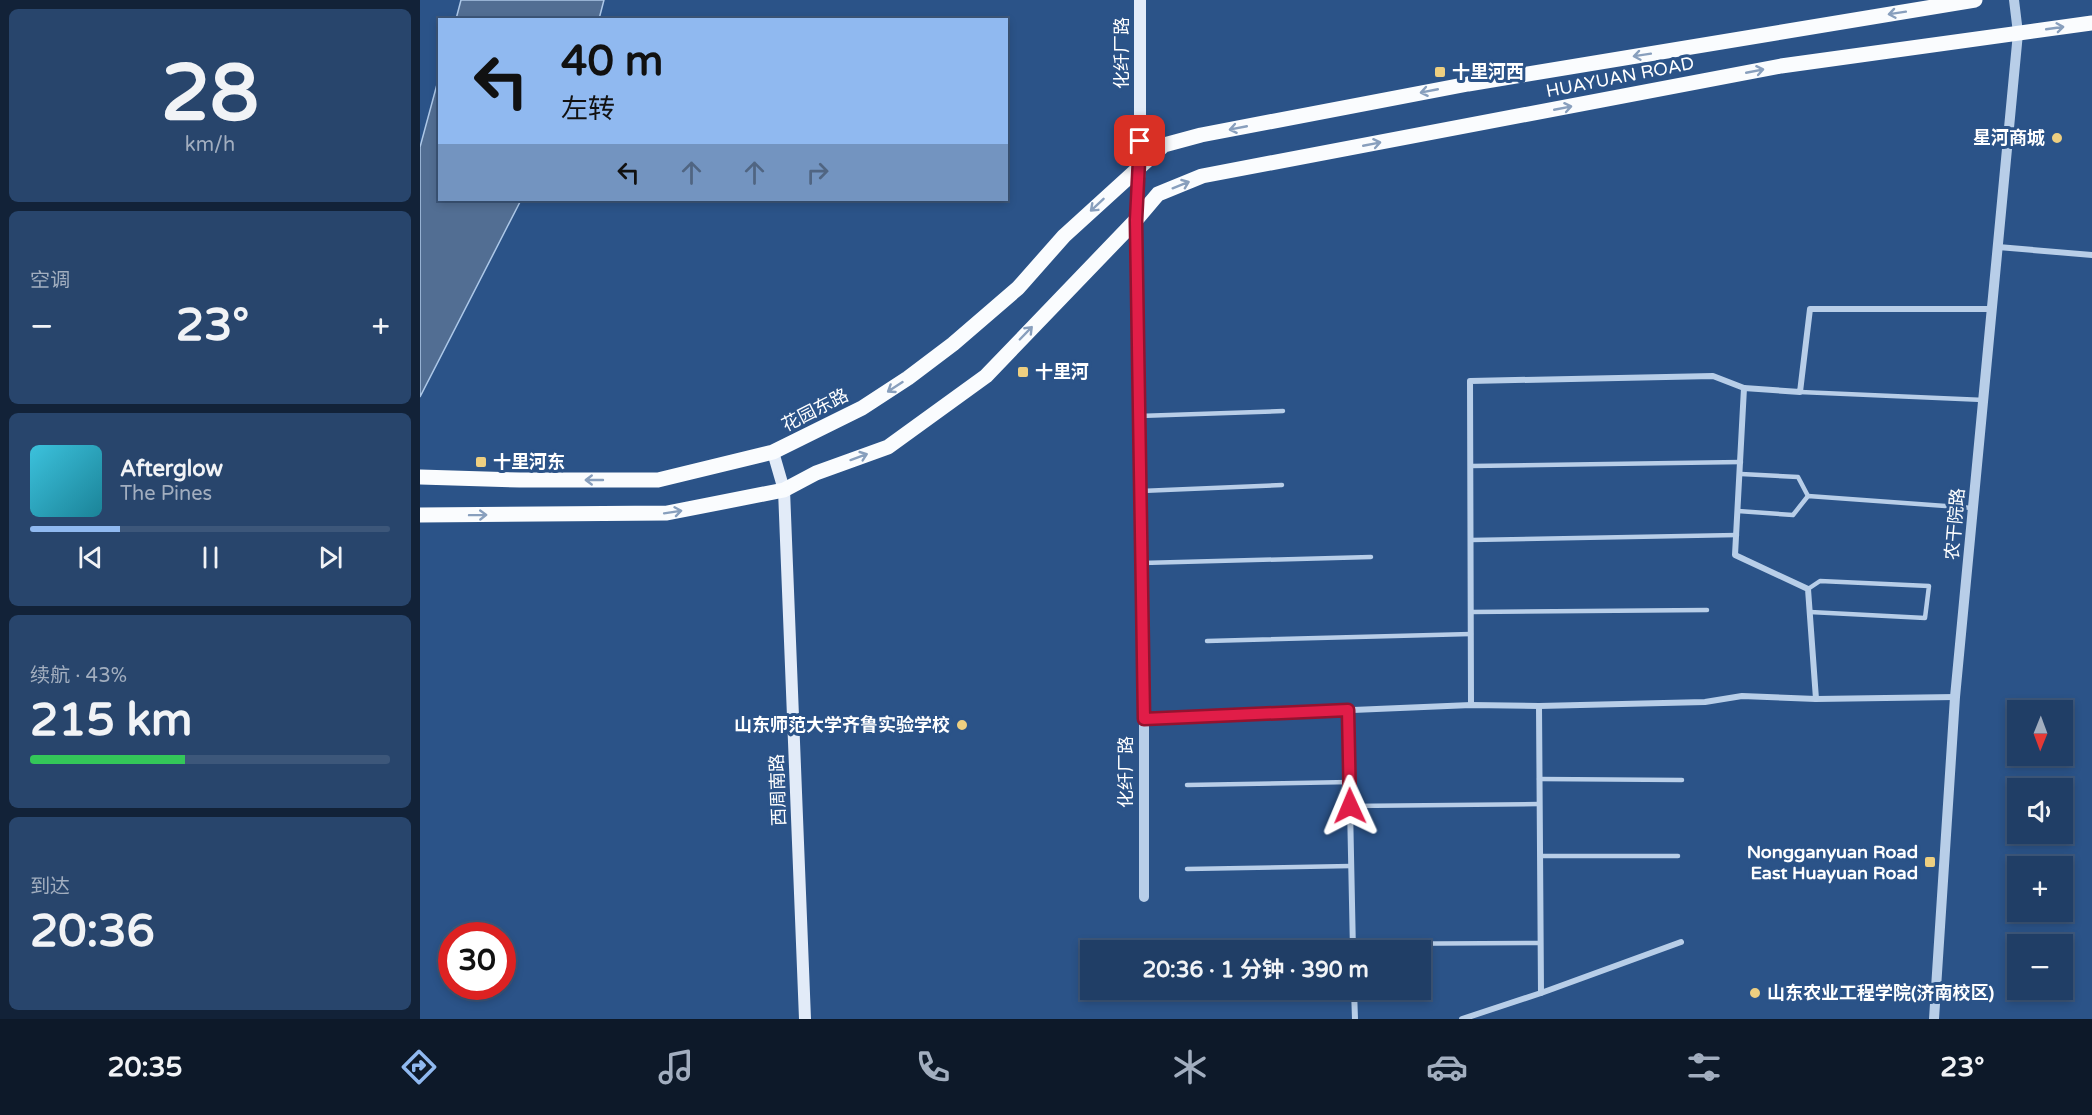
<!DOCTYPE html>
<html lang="zh">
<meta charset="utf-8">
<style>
:root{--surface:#203e66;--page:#28456c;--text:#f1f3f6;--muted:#a2aebf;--line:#3d577a;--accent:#90b9f0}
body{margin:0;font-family:"Varela Round","Noto Sans SC",sans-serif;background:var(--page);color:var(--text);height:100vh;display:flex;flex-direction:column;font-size:22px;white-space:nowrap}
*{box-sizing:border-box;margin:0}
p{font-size:20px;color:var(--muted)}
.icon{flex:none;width:33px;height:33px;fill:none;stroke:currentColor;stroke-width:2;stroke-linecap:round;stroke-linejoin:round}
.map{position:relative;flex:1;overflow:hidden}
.sheet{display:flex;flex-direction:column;gap:9px;padding:9px;background:#122238;width:420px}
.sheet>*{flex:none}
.banner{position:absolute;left:18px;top:18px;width:570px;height:183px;border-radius:0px;box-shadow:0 3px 9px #0003,0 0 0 2px var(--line);background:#90b9f0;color:#111;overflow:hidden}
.needle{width:39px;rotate:181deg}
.controls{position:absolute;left:1587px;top:700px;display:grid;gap:12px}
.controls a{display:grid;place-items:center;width:66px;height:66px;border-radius:0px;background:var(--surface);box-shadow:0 3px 9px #0003,0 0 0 2px var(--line);font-size:30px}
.speed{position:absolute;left:18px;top:922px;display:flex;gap:12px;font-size:30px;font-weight:700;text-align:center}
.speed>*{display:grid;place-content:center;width:78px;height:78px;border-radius:50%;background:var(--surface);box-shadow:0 3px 9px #0003,0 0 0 2px var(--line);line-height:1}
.speed .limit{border:9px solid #d22;background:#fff;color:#111}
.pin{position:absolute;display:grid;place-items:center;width:51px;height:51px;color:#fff;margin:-26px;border-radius:12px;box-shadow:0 3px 9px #0006}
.me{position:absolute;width:66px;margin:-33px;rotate:359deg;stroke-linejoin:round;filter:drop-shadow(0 0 4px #0008)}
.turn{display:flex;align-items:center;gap:21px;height:126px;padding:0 24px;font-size:27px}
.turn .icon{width:78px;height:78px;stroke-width:2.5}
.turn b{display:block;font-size:42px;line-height:51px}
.lanes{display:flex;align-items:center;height:57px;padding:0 24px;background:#0003;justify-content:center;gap:30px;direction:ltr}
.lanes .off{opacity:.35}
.big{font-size:45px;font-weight:700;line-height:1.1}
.sheet .widget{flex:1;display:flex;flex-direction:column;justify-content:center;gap:9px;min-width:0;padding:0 21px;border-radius:9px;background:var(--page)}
.sheet .dial{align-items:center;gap:0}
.dial b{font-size:78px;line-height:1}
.song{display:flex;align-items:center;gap:18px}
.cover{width:72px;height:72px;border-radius:9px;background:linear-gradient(135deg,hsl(190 70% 55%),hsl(190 70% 35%))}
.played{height:6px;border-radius:3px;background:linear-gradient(90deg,var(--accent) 25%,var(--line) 25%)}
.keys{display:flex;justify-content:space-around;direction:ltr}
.heat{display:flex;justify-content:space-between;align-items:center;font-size:33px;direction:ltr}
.charge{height:9px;border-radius:4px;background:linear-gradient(90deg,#34c759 43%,var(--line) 0)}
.trip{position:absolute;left:660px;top:940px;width:351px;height:60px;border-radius:0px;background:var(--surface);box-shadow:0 3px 9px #0003,0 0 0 2px var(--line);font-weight:700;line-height:60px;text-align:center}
.tabs{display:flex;height:96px;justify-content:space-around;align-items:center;background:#0d1929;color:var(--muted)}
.tabs .icon{width:42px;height:42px}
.tabs .selected{color:var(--accent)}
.tabs b{font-size:27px;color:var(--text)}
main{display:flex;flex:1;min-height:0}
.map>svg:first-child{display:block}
.water{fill:#526e93;stroke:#adc8e8;stroke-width:1.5}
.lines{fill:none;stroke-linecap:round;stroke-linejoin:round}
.service{stroke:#b8cee8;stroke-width:4.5}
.minor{stroke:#b8cee8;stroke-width:6}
.tertiary{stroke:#b8cee8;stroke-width:10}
.secondary{stroke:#e2ebf8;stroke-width:12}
.primary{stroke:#fafcfe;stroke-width:15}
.oneway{stroke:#889fbd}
.route-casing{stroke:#92132f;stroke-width:15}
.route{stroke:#e11d48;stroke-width:10}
.poi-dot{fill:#eecf80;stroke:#2b5388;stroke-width:2}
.labels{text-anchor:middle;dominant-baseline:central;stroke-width:6;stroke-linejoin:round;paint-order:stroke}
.street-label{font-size:18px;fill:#fff;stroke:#2b5388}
.poi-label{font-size:18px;font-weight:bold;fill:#fff;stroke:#2b5388;text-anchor:start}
</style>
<main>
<section class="sheet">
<div class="widget dial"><b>28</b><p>km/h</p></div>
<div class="widget"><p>空调</p>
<div class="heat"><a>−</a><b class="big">23°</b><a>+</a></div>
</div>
<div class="widget">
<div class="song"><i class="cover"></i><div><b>Afterglow</b><p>The Pines</p></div></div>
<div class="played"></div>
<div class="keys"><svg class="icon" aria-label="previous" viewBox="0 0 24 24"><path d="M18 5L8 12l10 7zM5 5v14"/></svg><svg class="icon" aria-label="pause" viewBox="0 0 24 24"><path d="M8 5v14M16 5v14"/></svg><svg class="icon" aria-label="next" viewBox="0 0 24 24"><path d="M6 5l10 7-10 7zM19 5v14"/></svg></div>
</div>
<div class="widget"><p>续航 · 43%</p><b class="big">215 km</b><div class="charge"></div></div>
<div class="widget"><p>到达</p><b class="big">20:36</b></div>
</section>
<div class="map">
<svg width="1672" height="1019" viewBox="0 0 1672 1019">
<rect width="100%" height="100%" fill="#2b5388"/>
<g class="water">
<polygon points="41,0 184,0 179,19 36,19"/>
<polygon points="19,77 20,200 101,200 0,397 0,147"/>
</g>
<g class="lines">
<g class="service">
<polyline points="1380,392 1564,400"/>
<polyline points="719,416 863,411"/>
<polyline points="1051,466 1321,462"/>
<polyline points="1321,474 1378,477 1388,496"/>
<polyline points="721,491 862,485"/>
<polyline points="1318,511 1373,515 1388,496 1553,508"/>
<polyline points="1051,540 1317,535"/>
<polyline points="722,563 951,557"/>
<polyline points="1388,589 1400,581 1509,586 1505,618 1390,612"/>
<polyline points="1051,612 1287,610"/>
<polyline points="787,641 1051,634"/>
<polyline points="1119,779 1262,780"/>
<polyline points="767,785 930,782"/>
<polyline points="930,806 1119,804"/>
<polyline points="1120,856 1258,856"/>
<polyline points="767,869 931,866"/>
<polyline points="933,944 1120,943"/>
</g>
<g class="minor">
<polyline points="1578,247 1672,255"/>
<polyline points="1396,699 1388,589 1315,555 1324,388 1380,392 1390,309 1572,309"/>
<polyline points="1051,705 1050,381 1293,376 1324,388"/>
<polyline points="928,710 933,951"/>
<polyline points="724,719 1051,705 1119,706 1285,702 1322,696 1396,699 1535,697"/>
<polyline points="934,990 935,1019"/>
<polyline points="1121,993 1261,942"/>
<polyline points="1042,1019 1121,993 1119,706"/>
</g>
<g class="tertiary">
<polyline points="716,220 724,719 724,897"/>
<polyline points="1514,1019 1535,697 1598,33 1594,0"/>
</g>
<g class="secondary">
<polyline points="716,220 720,165 720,0"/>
<polyline points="353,452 364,490 385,1019"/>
</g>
<g class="primary">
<polyline points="0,477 100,480 238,480 353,452 442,408 488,378 533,344 598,288 644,236 744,145 781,135 1048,84 1555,0"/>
<polyline points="0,515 247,513 364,490 396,473 468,447 566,376 716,220 738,194 782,176 1361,66 1672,23"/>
</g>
</g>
<defs><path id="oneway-shaft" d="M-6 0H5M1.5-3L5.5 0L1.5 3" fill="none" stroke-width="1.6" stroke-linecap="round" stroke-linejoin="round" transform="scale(1.5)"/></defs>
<g class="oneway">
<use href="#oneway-shaft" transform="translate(1477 13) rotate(171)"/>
<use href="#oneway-shaft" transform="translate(1635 28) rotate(-8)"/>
<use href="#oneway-shaft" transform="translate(1222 55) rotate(171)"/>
<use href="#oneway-shaft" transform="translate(1335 71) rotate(-11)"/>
<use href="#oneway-shaft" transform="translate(1009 91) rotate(169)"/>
<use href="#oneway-shaft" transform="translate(1143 108) rotate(-11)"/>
<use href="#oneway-shaft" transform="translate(818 128) rotate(169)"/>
<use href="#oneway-shaft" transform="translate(952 144) rotate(-11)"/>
<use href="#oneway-shaft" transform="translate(761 185) rotate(-22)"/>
<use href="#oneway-shaft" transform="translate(677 205) rotate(137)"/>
<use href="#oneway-shaft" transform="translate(606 333) rotate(-46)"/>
<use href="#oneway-shaft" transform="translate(475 387) rotate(147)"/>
<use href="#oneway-shaft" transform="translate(439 457) rotate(-20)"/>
<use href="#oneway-shaft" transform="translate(174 480) rotate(180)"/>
<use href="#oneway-shaft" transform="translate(253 512) rotate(-9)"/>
<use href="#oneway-shaft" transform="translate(58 515) rotate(-1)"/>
</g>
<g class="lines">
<defs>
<polyline id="route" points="720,141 716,220 724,719 928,710 930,806"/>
</defs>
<use href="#route" class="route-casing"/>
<use href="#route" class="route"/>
</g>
<g class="poi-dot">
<rect x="1014" y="66" width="12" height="12" rx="3"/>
<circle cx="1637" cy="138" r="6"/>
<rect x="597" y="366" width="12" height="12" rx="3"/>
<rect x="55" y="456" width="12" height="12" rx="3"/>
<circle cx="542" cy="725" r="6"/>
<rect x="1504" y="856" width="12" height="12" rx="3"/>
<circle cx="1335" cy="993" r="6"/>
</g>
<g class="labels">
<g class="street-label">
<text transform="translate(702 53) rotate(-90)">化纤厂路</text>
<text transform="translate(1200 77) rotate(-11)">HUAYUAN ROAD</text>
<text transform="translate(395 410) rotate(-27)">花园东路</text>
<text transform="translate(1535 524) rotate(-85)">农干院路</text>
<text transform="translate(706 772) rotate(-90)">化纤厂路</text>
<text transform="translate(358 790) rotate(-92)">西周南路</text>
</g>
<g class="poi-label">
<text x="1032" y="72">十里河西</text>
<text x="1625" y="138" text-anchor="end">星河商城</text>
<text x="615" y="372">十里河</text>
<text x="73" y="462">十里河东</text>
<text x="530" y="725" text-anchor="end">山东师范大学齐鲁实验学校</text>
<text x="1498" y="852" text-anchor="end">Nongganyuan Road<tspan x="1498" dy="21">East Huayuan Road</tspan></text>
<text x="1347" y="993">山东农业工程学院(济南校区)</text>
</g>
</g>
</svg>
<div class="controls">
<a><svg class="needle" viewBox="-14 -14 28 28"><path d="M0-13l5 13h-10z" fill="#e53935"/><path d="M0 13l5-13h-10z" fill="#a2aebf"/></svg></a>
<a><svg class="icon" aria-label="sound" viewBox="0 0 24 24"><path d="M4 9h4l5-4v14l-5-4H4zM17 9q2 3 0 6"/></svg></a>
<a>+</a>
<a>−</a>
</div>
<div class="speed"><div class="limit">30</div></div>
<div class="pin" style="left:720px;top:141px;background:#d93025"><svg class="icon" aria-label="arrive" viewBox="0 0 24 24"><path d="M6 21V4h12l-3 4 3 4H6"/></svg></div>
<svg class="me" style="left:930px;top:806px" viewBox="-20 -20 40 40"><path d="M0-17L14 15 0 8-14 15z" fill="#e11d48" stroke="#fff" stroke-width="4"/></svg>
<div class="trip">20:36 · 1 分钟 · 390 m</div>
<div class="banner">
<div class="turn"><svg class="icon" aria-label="left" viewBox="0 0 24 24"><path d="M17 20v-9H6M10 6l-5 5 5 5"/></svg><div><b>40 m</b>左转</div></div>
<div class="lanes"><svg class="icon" aria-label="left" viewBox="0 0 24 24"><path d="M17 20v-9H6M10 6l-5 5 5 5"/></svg><svg class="icon off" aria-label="ahead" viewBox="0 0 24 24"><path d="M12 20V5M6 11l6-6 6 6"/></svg><svg class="icon off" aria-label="ahead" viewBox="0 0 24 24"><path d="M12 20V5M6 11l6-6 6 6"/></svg><svg class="icon off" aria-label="right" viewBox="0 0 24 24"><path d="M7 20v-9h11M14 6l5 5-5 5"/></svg></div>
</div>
</div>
</main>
<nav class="tabs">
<b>20:35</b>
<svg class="icon selected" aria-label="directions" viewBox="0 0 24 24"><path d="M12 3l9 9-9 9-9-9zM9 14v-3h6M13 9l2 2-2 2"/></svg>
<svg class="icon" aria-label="music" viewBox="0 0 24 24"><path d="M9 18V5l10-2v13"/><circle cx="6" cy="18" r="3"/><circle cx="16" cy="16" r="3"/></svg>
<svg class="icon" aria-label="phone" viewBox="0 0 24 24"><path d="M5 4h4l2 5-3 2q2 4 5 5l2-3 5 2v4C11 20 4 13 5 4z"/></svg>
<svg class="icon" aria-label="climate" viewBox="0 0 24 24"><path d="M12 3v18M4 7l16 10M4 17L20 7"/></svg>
<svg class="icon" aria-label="car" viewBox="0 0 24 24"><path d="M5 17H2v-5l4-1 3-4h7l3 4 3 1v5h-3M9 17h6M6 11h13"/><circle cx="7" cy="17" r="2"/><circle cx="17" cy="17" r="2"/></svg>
<svg class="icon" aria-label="filters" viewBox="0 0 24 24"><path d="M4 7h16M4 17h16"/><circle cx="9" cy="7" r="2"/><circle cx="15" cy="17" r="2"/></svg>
<b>23°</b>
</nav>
